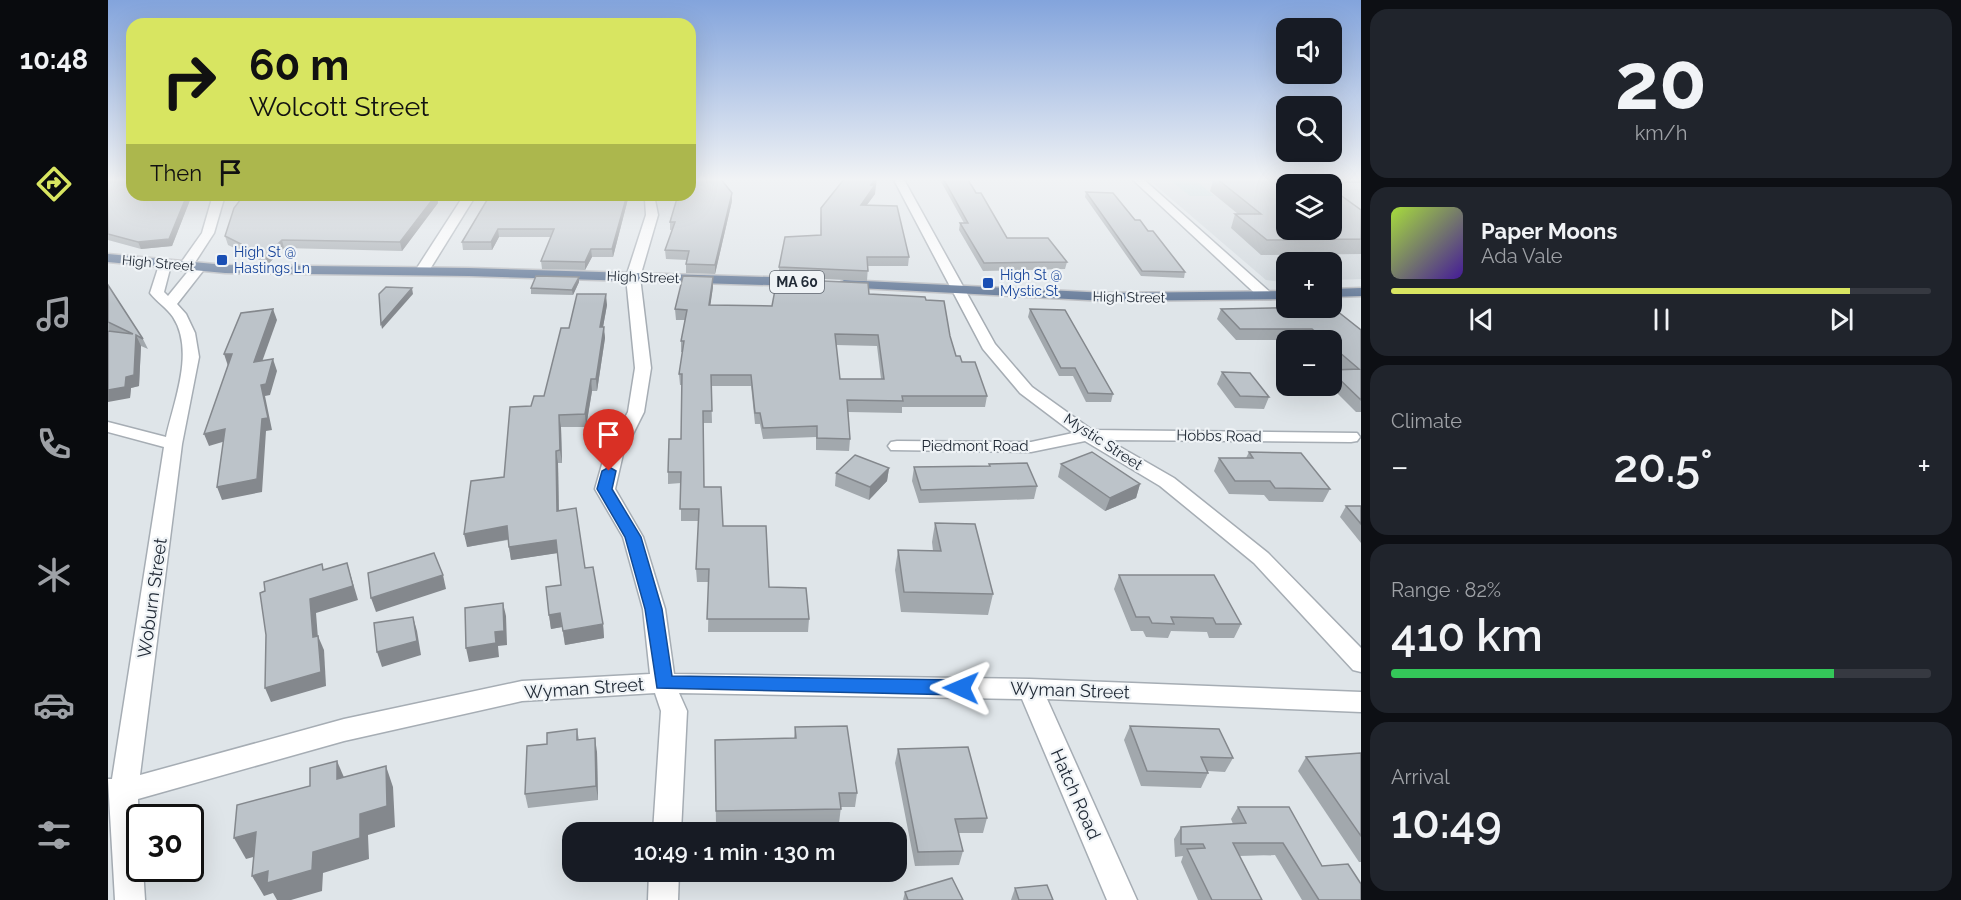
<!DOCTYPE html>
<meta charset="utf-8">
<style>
:root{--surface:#171b24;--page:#20242c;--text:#f1f3f6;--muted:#9ea1a6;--line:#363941;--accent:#d8e561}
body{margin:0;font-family:Raleway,sans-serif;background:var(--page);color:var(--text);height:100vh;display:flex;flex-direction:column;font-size:22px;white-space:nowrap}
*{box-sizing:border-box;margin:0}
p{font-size:20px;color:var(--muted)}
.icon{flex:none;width:33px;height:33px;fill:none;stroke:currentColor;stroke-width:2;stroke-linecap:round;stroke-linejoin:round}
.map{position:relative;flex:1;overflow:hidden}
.side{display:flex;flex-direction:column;gap:9px;padding:9px;background:#0d0f14;width:600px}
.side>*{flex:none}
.guide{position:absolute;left:18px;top:18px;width:570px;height:183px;border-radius:18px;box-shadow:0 6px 24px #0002;background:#d8e561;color:#111;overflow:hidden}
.tools{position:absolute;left:1168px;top:18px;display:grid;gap:12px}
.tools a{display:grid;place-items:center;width:66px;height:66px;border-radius:12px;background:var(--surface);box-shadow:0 6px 24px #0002;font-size:30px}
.speed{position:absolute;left:18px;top:804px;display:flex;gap:12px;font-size:30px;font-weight:700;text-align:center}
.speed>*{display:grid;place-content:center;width:78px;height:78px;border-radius:50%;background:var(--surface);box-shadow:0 6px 24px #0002;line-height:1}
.speed .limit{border:3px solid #111;border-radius:9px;background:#fff;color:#111}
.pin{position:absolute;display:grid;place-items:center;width:51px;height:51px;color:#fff;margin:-62px -26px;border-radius:50% 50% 50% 0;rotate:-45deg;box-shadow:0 0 6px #0007}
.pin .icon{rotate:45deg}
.me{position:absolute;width:66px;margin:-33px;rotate:271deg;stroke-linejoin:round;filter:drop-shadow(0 0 4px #0008)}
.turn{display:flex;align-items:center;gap:21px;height:126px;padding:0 24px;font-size:27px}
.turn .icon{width:78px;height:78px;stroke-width:2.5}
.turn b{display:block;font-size:42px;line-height:51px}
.then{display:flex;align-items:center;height:57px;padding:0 24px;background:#0003;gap:12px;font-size:22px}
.big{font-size:45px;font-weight:600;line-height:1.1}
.side .tile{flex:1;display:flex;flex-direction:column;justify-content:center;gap:9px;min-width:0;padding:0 21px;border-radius:18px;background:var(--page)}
.side .dial{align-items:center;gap:0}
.dial b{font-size:78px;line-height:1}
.song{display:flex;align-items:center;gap:18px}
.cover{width:72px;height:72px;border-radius:9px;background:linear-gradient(135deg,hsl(80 70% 55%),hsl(260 70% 35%))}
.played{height:6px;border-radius:3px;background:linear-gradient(90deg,var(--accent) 85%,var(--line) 85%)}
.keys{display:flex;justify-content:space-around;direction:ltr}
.heat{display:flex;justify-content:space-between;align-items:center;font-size:33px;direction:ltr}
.charge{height:9px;border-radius:4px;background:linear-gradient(90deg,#34c759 82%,var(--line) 0)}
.trip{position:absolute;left:454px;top:822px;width:345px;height:60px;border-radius:18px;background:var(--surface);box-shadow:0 6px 24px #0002;font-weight:600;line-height:60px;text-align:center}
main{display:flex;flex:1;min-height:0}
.tabs{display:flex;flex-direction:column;width:108px;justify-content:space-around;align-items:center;background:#090b0e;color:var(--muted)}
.tabs .icon{width:42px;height:42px}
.tabs .current{color:var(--accent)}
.tabs b{font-size:27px;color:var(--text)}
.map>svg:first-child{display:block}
.built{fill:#d0d7dc}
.green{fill:#b9d5d8}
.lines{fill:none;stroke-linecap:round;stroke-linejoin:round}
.minor-casing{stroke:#a6adb4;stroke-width:3}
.major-casing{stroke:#bdbfc3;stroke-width:3}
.minor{fill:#fff;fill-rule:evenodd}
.major{fill:#677c9a;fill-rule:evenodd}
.wall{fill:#a2a8ad;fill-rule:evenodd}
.shaded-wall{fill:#84888d}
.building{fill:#bcc3c9;stroke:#84888d;stroke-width:1.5;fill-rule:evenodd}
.route{fill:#1a73e8;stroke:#114b97;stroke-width:1.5}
.transit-dot{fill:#1a4fb4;stroke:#eff3f6;stroke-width:2}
.labels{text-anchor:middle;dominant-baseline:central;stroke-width:4.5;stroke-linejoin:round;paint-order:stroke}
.far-transit-label{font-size:14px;fill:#164399;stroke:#eff3f6;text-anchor:start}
.far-street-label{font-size:14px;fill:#222b37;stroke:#eff3f6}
.shield{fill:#eff3f6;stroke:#606770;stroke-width:1.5}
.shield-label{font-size:14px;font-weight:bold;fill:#222b37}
.street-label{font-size:15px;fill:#222b37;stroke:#eff3f6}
.near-street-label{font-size:18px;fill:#222b37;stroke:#eff3f6}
</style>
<main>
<nav class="tabs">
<b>10:48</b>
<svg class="icon current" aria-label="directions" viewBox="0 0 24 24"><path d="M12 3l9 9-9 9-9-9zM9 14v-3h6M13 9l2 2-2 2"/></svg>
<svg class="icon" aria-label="music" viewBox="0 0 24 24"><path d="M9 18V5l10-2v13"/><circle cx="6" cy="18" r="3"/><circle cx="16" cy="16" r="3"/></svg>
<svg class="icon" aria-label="phone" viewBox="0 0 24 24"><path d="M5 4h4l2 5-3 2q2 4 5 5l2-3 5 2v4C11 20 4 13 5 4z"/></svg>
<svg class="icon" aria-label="climate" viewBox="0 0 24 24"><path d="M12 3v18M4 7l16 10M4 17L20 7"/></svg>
<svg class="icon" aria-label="car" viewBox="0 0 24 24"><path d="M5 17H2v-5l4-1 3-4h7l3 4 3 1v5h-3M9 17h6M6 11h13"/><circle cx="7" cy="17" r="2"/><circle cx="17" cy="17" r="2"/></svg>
<svg class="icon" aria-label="filters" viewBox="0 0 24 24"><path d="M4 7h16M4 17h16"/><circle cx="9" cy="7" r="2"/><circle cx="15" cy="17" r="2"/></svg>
</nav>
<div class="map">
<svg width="1253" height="900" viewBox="0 0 1253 900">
<rect width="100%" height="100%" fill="#dfe5e9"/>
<polygon class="built" points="1039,178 1164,178 1179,230 1224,230 1224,190 1253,189 1253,279 1224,280 1224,262 1179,262 1179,283 1158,280"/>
<polygon class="green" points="1086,179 1106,196 1082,196 1062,180"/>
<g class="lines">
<defs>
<g id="minor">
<polygon points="785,178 795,178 887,344 924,387 984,430 1249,433 1252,437 1249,441 1243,442 1000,440 1066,478 1160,553 1253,648 1253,672 1245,670 1146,563 1052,486 977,441 923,452 783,450 780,446 783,442 789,441 923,442 965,433 912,393 875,349"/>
<polygon points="1023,178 1034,178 1163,293 1163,299 1153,299"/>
<polygon points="105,195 117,195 106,233 82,270 72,270 70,267 94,233"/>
<polygon points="356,195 368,195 319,274 309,274 307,271"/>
<path d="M532 195H546L550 215 532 277 543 368 536 412 515 454 507 489 535 537 557 609 566 674 922 679 1253 692V712L939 699 1029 900H999L914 699 571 693 579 711 573 832H545L553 711 547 693 414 701 236 741 30 799 32 868H35L37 900H7L0 779H4L56 447 0 432V422L58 437C66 401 87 351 65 317 59 308 49 302 42 293L52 262 57 261 63 265 56 292 60 296 86 264H96L98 267 69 304 78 314 87 333 91 357 74 444 32 775 236 719 414 681 542 674 535 609 515 537 487 489 497 454 520 412 527 368 518 277 538 215 537 199Z"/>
<polygon points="541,872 571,872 570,900 540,900"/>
</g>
<g id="major">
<polygon points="0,254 117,265 361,268 693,278 700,282 693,286 361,276 117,273 0,262"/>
<polygon points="736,280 999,293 1179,291 1179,299 999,301 731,287 729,284"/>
<polygon points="1253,288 1253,296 1224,297 1224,289"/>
</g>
</defs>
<use href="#minor" class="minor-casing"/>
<use href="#major" class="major-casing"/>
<use href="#minor" class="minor"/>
<use href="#major" class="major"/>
</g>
<g class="wall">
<polygon points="0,178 24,195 84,195 64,246 33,249 0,240"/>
<polygon points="831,178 859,178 899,238 959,262 957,269 875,271 851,230 852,223 856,223"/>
<polygon points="1106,178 1253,178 1253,183 1215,183 1253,210 1253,254 1153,255 1123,228 1127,214 1130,214 1102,191"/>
<polygon points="768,184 767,186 767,194 759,205 801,257 800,266 760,266 759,281 671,277 671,267 713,235 713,208"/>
<polygon points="978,192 1027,220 1077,272 1076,278 1033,276 977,197"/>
<polygon points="382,195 521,195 505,257 484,257 477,270 434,269 433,261 443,237 391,237 384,250 355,250 354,242"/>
<polygon points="329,197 330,203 294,251 176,248 160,264 120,245 117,236"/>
<polygon points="624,201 607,274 578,273 578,264 579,260 558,259 557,250 564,230 562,230 562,222"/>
<polygon points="471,282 465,295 423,294 423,288"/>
<polygon points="0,285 35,339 40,349 33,346 31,386 23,388 22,398 3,332 0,330"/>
<path d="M605 287 602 305 664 306 761 294 818 300 842 336 848 356 854 362 879 396 877 407H794V413L740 412 742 439 741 451 708 450V437L655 439 652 424H647L643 386H603L604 423H595L596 487 615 526 661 587 701 619 700 632H600L601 582H589L588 569 591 521H573V483L560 484V472L573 439 574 385H572L571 374 575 352H573V341L577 320H568L567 309ZM728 345 769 346 773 379H732Z"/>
<polygon points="499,305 495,327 497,338 489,391 484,391 478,427 453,427 454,463 450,463 451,511 477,568 495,624 496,638 457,645 454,627 443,629 441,615 453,585 449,553 403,560 400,540 359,547 396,477 423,406 436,396 461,328"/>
<polygon points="922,309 1005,394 1003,402 978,402 965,376 951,376 920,317"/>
<polygon points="1113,309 1253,330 1253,412 1248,412 1222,386 1224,386 1224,370 1234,370 1224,361 1224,340 1128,340 1109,319"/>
<polygon points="1114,372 1161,397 1156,409 1127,408 1109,384"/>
<polygon points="1141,452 1222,489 1215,502 1161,501 1156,495 1121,494 1106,471 1111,458 1138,458"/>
<polygon points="881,464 929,486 926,499 811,503 804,481 806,467 881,466"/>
<polygon points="953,464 1032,484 1028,498 997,511 950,477"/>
<polygon points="781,468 779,481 761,500 727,486 728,473"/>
<polygon points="1238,506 1253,506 1253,543 1232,517"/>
<polygon points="827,523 885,594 880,615 793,612 787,570 790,550 825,551 824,542"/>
<polygon points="1011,575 1133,624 1126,638 1101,638 1099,632 1063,631 1060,638 1038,637 1035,631 1023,631 1006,589"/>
<polygon points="1022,726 1125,758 1117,772 1100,771 1100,773 1093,788 1033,786 1016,740"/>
<polygon points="687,727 749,793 747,807 733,807 731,823 608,825 607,740 686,738"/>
<polygon points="469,729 471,740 489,752 490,800 420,808 417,794 439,744"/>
<polygon points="790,749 879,818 875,833 850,833 855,851 851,865 807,866 787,763"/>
<polygon points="1253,753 1253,862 1251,862 1190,771 1198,757"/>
<polygon points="1130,807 1214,866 1253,900 1194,900 1167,855 1131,856 1154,900 1090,900 1073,862 1075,856 1067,857 1066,839 1073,827 1125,824 1123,819"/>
<polygon points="907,888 945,900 903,900"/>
<polygon points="797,892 855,900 795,900"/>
</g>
<g class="shaded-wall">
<polygon points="767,178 769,178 767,194 752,214 753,205 763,185"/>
<polygon points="624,193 624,201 607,274 607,265"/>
<polygon points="79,195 84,195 64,246 33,249 30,242"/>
<polygon points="323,195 330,195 329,197 330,203 294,251 292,242"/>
<polygon points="519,195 521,195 505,257 504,249"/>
<polygon points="390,229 391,237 384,250 383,242"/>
<polygon points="174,240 176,248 160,264 157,256"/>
<polygon points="483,249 484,257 477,270 477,262"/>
<polygon points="471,277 471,282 465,295 464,290"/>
<polygon points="605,277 605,287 601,315 601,305"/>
<polygon points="304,288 305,294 274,329 273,324"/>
<polygon points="498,294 499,305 493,338 492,327"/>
<polygon points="165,309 169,320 150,373 146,362"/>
<polygon points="496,327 497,338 489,391 488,379"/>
<polygon points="28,335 33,346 31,386 23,388 22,398 0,402 0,390 18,377"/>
<polygon points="116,354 124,354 120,366"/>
<polygon points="165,359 169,371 162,395 157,396 164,430 158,431 154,492 114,500 109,487 154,419 153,385"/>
<polygon points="483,379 484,391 478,427 477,414"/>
<polygon points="451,415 453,427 454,463 452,450"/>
<polygon points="117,429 121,440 101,446 96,434"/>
<polygon points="448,451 450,463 451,524 449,511"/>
<polygon points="781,468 779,481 761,500 762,487"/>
<polygon points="1032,484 1028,498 997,511 1002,498"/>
<polygon points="399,526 402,539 359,547 356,534"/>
<polygon points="448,540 450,553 403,560 401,547"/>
<polygon points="239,563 250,600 208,613 211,651 205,637 202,599"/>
<polygon points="335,575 338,589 268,612 263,598"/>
<polygon points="395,603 398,616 399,645 390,646 391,657 361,662 358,648 387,632"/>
<polygon points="452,613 454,627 443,629 441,615"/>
<polygon points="305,617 309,631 313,655 274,667 269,652"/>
<polygon points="495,624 496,638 457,645 455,631"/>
<polygon points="210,636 216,650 218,686 163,702 157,688"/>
<polygon points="487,738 489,752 490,800 488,786"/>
<polygon points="229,761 238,782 229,779"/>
<polygon points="278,766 285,787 287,827 260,835 261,859 215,873 214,891 183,900 169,900 165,893 156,896 144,876 205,852 252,814"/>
<polygon points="148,832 159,853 138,859 126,838"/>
</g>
<g class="building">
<polygon points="0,178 24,178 24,195 79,195 61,239 30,242 0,234"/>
<polygon points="582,178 612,178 624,193 607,265 578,264 581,251 557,250 567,222 562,222 570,195 582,195"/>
<polygon points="737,178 767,178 763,185 767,185 753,205 789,206 801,257 759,257 760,271 671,267 677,237 713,235 713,208"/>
<polygon points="835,178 859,178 868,193 873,193 899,238 940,238 959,262 876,263 852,223 860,223"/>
<polygon points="1108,178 1209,178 1218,184 1179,184 1179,230 1224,230 1224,189 1253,210 1253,239 1159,240 1127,214 1153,214"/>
<polygon points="978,192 1005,193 1027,220 1032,220 1040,231 1045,231 1077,272 1034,271"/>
<polygon points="136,195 328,195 292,242 174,240 157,256 117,236 126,208"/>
<polygon points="382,195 519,195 504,249 483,249 477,262 433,261 446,229 390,229 383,242 354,242"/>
<polygon points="428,276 471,277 464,290 423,288"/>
<path d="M575 276 605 277 601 305 664 306 669 279 760 283 761 294 817 297 818 300 836 301 842 336 848 356H852L854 362H867L879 396H794L795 401 739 400 742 439 709 438V426L655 428 652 413H647L643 375H603L604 411H595L596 487H613L615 526H658L661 587 698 588 701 619H599L601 569H588L591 509H572L573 472H560L561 439H573L574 374H571L576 341H573L579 310 567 309ZM727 334 770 335 776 379H732Z"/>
<polygon points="0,285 35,339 28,335 26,375 18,377 17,387 0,390 0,331 25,334 0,322"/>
<polygon points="278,287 304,288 273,324 271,294"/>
<polygon points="469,294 498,294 492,327 496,327 488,379 483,379 477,414 451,415 452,450 448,451 449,511 468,508 477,568 485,567 495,624 455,631 452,613 441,615 438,587 453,585 448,540 401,547 399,526 356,534 363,481 396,477 402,407 423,406 426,396 436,396 453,328 461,328"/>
<polygon points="1224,307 1253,330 1253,400 1224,372 1224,370 1251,369 1224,346 1224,340 1217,340 1204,329 1132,329 1113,309"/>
<polygon points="165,309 146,362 165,359 158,384 153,385 160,418 154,419 149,479 109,487 117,429 96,434 124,354 116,354 133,313"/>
<polygon points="922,309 957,310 1005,394 980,393 967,368 953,368"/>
<polygon points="1114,372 1142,373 1161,397 1132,396"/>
<polygon points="984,452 1032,484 1002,498 953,464"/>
<polygon points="1141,452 1193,453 1222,489 1167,488 1162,481 1127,481 1111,458 1145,458"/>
<polygon points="747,455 781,468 762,487 728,473"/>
<polygon points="919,463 929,486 813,490 806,467 882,466 881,464"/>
<polygon points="1238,506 1253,506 1253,524"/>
<polygon points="827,523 867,524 885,594 796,592 790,550 833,551"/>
<polygon points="326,553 335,575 263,598 260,573"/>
<polygon points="239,563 245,586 202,599 205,637 210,636 213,672 157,688 158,635 152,593 157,591 156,582 214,564 215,570"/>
<polygon points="1011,575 1106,575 1133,624 1108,624 1105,618 1063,617 1066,624 1044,623 1041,617 1028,617"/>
<polygon points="395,603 396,631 387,632 388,643 358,648 357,608"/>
<polygon points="305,617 309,641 269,652 266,623"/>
<polygon points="739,726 749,793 731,793 733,809 608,811 607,740 688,738 687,727"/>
<polygon points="1022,726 1111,729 1125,758 1093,757 1100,773 1039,771"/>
<polygon points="469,729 469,740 487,738 488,786 417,794 419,746 439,744 439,733"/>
<polygon points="860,747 879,818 847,819 855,851 810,852 790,749"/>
<polygon points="1253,753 1253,836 1198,757"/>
<polygon points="229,761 229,779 278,766 279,806 252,814 252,838 205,852 204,870 159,883 160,871 144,876 148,832 126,838 129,805 202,786 202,768"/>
<polygon points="1130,807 1181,807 1214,866 1240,864 1253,884 1253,900 1211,900 1175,843 1125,843 1154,900 1104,900 1079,849 1097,848 1095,844 1073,844 1073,827 1138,823"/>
<polygon points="844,878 855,900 800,900 797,892"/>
<polygon points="939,885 945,900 911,900 907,888"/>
</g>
<linearGradient id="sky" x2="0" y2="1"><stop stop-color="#83a4dc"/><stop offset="0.59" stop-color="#f1f3f5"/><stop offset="1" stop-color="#f1f3f5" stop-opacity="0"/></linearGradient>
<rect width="1253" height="304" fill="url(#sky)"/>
<polygon class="route" points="501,467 508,471 504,489 533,537 554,609 564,676 853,680 860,682 863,688 860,693 853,695 549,688 537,609 517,537 489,489 494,471"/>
<g class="transit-dot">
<rect x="108" y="254" width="12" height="12" rx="3"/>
<rect x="874" y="277" width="12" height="12" rx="3"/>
</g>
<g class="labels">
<g class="far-transit-label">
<text x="126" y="252">High St @<tspan x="126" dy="16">Hastings Ln</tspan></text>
<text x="892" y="275">High St @<tspan x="892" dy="16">Mystic St</tspan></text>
</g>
<g class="far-street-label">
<text transform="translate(50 263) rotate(5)">High Street</text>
<text transform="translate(535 277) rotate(2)">High Street</text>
<text transform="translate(1021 297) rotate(1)">High Street</text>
</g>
<rect class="shield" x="662" y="271" width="54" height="22" rx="4.5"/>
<g class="shield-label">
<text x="689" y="282">MA 60</text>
</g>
<g class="street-label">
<text transform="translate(1111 436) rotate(1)">Hobbs Road</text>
<text transform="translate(995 442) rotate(33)">Mystic Street</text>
<text x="867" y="446">Piedmont Road</text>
</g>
<g class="near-street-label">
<text transform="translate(44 598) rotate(-82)">Woburn Street</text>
<text transform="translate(476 688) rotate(-4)">Wyman Street</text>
<text transform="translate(962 690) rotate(2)">Wyman Street</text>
<text transform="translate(968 794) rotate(66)">Hatch Road</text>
</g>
</g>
</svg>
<div class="tools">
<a><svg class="icon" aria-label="sound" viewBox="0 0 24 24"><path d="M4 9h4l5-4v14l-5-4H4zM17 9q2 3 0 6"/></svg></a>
<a><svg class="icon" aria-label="search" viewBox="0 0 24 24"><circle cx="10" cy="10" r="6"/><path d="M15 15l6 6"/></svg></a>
<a><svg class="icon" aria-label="layers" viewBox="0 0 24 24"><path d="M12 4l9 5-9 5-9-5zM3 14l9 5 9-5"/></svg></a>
<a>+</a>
<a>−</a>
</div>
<div class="speed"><div class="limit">30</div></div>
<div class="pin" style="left:501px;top:471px;background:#d93025"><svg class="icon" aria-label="arrive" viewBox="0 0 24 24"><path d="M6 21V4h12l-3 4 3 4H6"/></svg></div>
<svg class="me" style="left:853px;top:688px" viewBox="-20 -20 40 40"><path d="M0-17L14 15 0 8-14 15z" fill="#1a73e8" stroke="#fff" stroke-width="4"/></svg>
<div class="trip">10:49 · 1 min · 130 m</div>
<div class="guide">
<div class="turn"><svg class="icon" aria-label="right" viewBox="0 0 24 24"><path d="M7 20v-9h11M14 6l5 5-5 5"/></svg><div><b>60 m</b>Wolcott Street</div></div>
<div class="then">Then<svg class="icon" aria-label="arrive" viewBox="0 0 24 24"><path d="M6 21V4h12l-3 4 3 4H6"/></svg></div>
</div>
</div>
<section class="side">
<div class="tile dial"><b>20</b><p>km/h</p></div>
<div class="tile">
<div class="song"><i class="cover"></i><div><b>Paper Moons</b><p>Ada Vale</p></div></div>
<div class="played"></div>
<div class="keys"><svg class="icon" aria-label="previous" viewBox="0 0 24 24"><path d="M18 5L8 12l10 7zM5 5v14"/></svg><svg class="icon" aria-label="pause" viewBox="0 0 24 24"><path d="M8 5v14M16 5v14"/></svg><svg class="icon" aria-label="next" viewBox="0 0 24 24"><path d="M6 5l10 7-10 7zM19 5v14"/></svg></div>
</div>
<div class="tile"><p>Climate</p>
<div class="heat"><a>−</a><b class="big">20.5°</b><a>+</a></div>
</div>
<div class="tile"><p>Range · 82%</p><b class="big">410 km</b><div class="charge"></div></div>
<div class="tile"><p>Arrival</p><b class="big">10:49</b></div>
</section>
</main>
